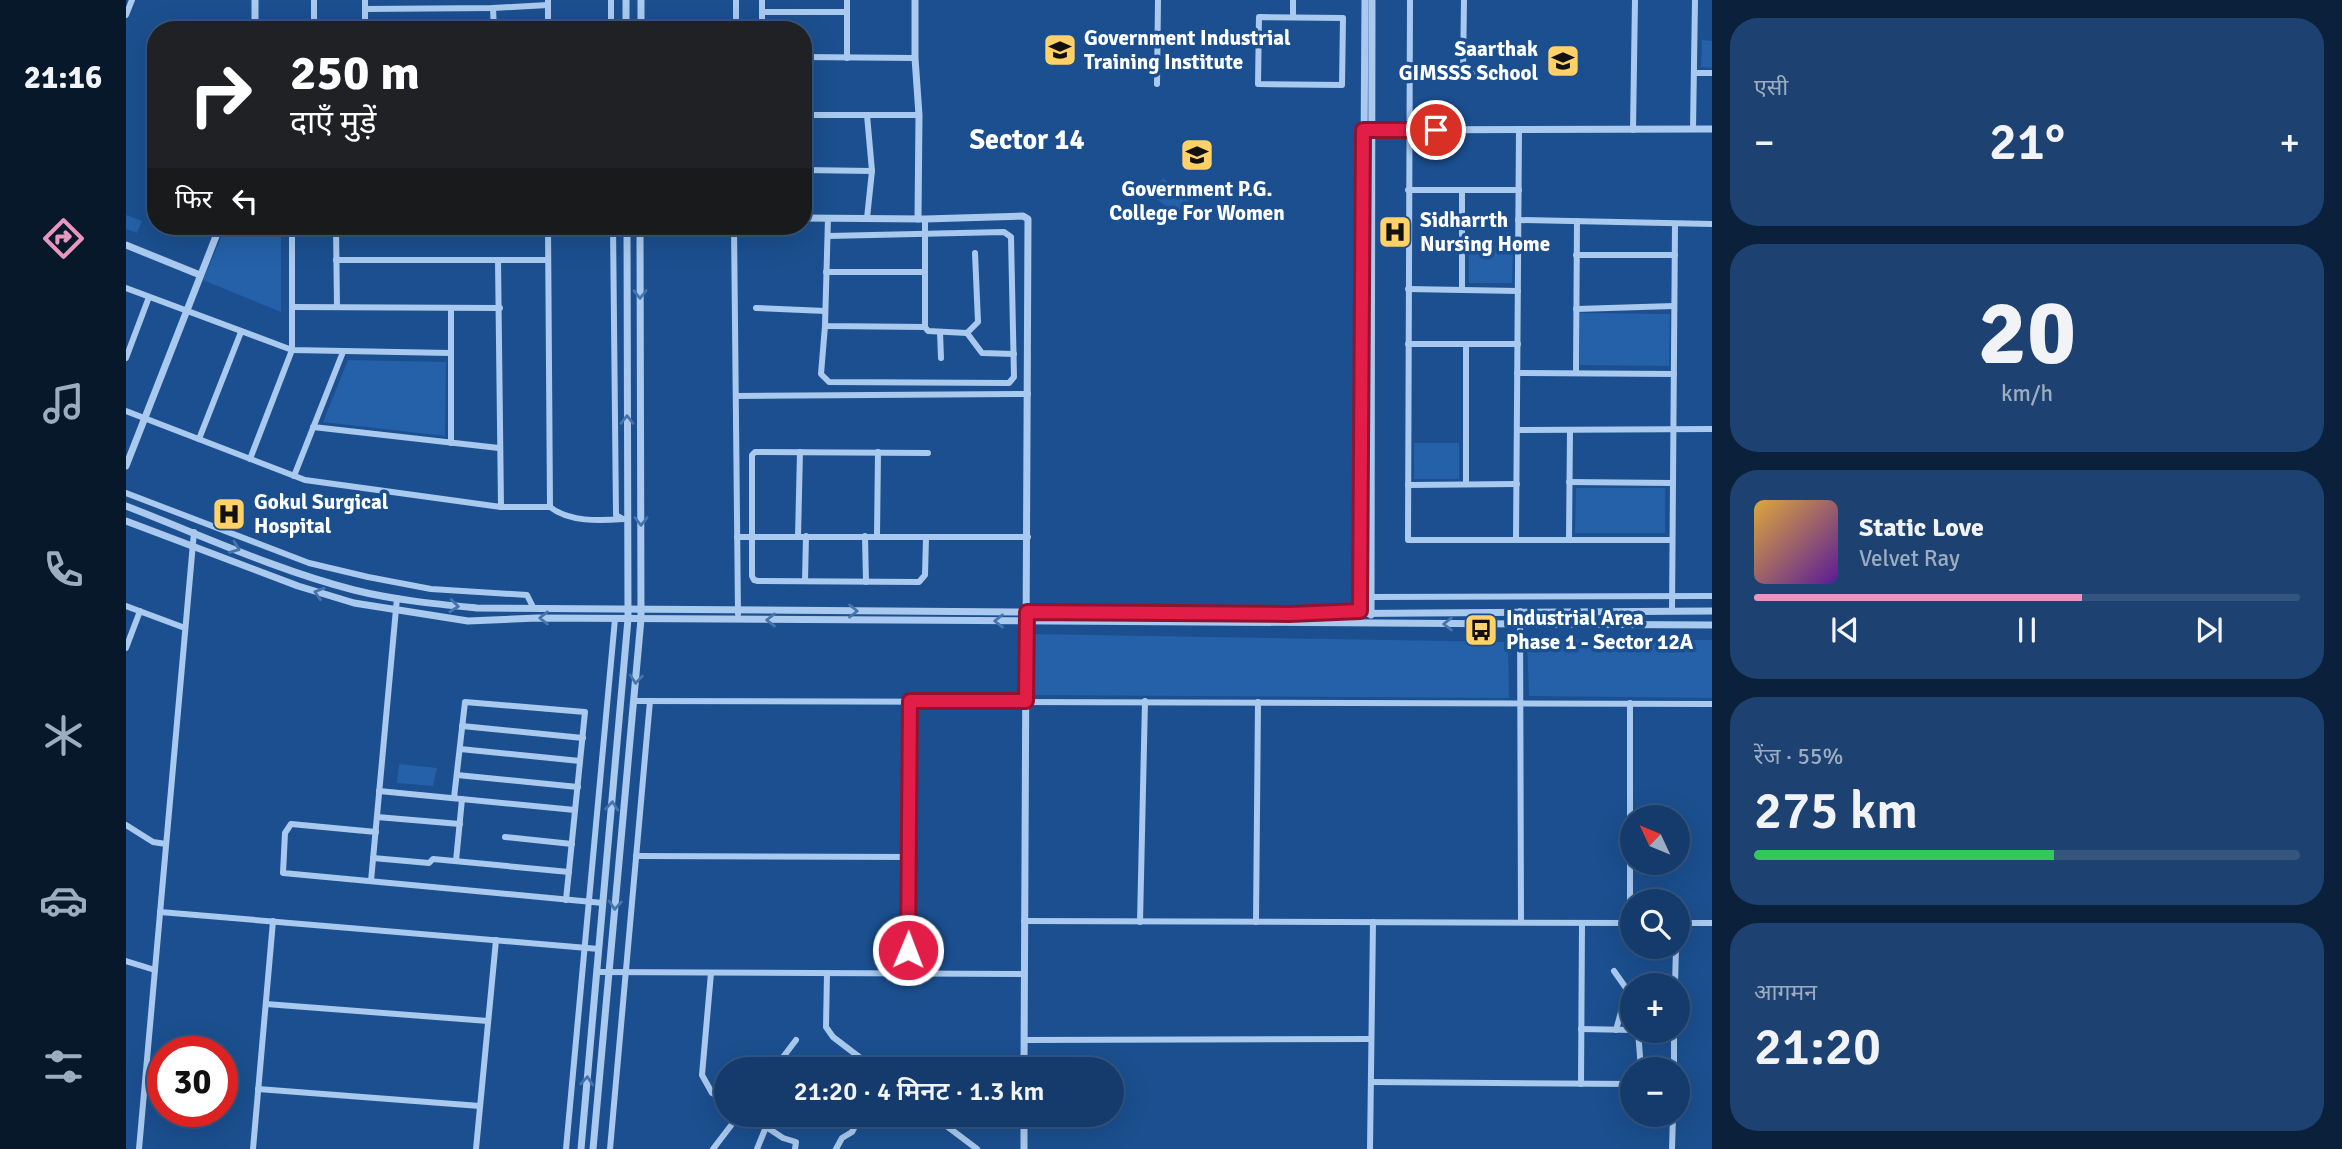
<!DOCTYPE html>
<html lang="hi">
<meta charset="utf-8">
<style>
:root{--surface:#143b6b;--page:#1d4271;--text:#f1f3f6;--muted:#9dadc1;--line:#33557e;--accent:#e797bd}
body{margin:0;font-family:Signika,"Noto Sans Devanagari",sans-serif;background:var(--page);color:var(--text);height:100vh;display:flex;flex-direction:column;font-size:26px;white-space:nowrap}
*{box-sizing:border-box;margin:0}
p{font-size:23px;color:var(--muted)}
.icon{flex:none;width:38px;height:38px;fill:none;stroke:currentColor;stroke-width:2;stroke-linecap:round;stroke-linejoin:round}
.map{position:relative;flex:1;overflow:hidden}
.details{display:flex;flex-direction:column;gap:18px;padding:18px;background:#0b203b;width:630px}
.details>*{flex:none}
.banner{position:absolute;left:21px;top:21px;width:665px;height:214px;border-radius:28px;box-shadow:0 7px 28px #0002,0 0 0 2px var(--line);background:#202124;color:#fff;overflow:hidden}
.needle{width:46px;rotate:314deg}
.controls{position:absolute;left:1494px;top:805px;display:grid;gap:14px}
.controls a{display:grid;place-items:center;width:70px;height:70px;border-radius:50%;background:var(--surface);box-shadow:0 7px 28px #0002,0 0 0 2px var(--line);font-size:35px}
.speed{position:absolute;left:21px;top:1036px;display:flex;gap:14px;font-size:35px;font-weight:700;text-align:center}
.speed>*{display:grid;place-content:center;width:91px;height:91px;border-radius:50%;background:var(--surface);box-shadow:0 7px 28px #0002,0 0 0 2px var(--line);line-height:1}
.speed .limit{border:10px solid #d22;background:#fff;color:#111}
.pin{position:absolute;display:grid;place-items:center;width:60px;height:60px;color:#fff;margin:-30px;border:4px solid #fff;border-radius:50%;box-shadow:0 2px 7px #0007}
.me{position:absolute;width:77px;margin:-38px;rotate:1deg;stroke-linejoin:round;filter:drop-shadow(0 0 5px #0008)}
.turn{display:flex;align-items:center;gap:24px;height:147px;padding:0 28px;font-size:32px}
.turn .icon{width:91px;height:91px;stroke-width:2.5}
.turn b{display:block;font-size:49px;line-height:60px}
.then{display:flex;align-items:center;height:66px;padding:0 28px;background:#0003;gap:14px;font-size:26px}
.big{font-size:52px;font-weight:600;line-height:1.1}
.details .widget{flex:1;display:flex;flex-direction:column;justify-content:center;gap:10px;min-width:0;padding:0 24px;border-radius:28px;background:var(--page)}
.details .dial{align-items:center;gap:0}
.dial b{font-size:91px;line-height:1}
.song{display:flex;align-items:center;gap:21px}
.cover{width:84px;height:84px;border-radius:10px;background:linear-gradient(135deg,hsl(40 70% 55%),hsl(270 70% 35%))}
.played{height:7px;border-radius:4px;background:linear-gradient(90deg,var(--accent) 60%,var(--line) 60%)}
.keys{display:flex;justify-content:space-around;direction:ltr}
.heat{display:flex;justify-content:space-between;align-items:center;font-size:38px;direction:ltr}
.charge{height:10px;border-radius:5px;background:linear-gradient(90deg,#34c759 55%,var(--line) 0)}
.trip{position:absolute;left:588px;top:1057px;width:410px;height:70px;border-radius:35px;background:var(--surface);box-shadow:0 7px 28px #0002,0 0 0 2px var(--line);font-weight:600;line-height:70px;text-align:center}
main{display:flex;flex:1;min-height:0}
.tab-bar{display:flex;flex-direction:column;width:126px;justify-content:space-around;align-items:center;background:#08182b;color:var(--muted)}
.tab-bar .icon{width:49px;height:49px}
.tab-bar .selected{color:var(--accent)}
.tab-bar b{font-size:32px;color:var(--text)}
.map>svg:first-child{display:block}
.green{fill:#2461a8}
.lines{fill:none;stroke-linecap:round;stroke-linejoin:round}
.minor{stroke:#a9c9ee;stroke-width:6}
.tertiary{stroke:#a9c9ee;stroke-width:7}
.oneway{stroke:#4674ac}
.route-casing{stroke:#92132f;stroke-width:18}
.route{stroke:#e11d48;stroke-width:12}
.labels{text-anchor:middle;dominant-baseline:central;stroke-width:7;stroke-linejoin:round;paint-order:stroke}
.poi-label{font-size:21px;font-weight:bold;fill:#fff;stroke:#1b4f8f;text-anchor:start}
.district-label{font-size:28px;font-weight:bold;fill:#fff;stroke:#1b4f8f}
</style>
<main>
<nav class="tab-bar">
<b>21:16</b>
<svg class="icon selected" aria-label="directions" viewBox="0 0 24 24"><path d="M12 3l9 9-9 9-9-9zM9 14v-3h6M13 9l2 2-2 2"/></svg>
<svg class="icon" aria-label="music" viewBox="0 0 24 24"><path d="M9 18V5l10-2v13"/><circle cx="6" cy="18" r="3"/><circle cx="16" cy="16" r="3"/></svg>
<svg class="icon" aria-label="phone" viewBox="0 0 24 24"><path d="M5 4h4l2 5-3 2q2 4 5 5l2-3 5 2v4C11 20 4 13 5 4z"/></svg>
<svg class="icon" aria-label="climate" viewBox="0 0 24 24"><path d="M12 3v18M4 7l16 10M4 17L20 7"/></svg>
<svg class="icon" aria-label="car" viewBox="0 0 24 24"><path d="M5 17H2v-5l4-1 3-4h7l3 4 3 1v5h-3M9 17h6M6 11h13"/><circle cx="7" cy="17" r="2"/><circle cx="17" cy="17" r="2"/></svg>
<svg class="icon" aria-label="filters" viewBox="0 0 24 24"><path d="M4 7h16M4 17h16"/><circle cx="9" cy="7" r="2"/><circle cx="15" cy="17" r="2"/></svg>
</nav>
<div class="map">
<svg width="1586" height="1149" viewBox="0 0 1586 1149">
<rect width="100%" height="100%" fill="#1b4f8f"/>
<g class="green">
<polygon points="1576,40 1586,41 1586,68 1575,67"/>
<polygon points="1037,178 1063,200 1050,214 1024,194"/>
<polygon points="0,215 16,221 11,233 0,229"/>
<polygon points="100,226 155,226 155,312 77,280"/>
<polygon points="1343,246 1387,246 1386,283 1343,283"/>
<polygon points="1454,313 1544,314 1543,366 1454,365"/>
<polygon points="222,360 320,362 319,436 197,422"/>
<rect x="1288" y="443" width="45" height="36"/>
<polygon points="1450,488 1539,488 1539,533 1449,533"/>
<polygon points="906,634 1382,642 1383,698 905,695"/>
<polygon points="1401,639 1586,640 1586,698 1403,696"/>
<polygon points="273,764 311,768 307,786 271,783"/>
</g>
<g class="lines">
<g class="minor">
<polyline points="188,0 188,30"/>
<polyline points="239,0 239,30"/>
<polyline points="485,0 485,30"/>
<polyline points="636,0 636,30"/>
<polyline points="721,0 721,58"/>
<polyline points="1167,0 1167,17"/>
<polyline points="1284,0 1282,540 1546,540"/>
<polyline points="367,8 368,30"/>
<polyline points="239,9 367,8 422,5"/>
<polyline points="636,12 721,12"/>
<polyline points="0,15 6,0"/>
<polygon points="1133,17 1217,18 1216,85 1132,84"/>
<polyline points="422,30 422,0"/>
<polyline points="610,30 610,0"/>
<polyline points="677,57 789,58"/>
<polyline points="1283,73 1362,74"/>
<polyline points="1337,73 1338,0"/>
<polyline points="1568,73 1586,73"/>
<polyline points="1031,84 1032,0"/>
<polyline points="677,115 793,115"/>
<polyline points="741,115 746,171 741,218"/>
<polyline points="1567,129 1569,0"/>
<polyline points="1507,130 1509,0"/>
<polyline points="677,170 746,171"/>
<polyline points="1282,190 1393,190"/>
<polyline points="1336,190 1336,290"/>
<polyline points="702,218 699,326 799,327 799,219"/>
<polyline points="1392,220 1586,224"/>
<polyline points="210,226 211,307"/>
<polyline points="422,226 424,507"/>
<polyline points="487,226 490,515 497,519"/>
<polyline points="608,226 612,614"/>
<polyline points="1450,255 1549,255"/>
<polyline points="210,260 422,260"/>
<polyline points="372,260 375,507"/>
<polyline points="700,272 799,272"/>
<polyline points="0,288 166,350 324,353"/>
<polyline points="1282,289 1392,291"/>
<polyline points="166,307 374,308"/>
<polyline points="325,308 325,443"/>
<polyline points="630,308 699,311"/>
<polyline points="1450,309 1548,306"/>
<polyline points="699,326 695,374 703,382 883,383 888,377 885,237 878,232 702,236"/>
<polyline points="799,327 802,331 841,333 852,322 849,253"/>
<polyline points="814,332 815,358"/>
<polyline points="841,333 856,353 888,354"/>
<polyline points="1282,344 1392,344"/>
<polyline points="1340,344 1340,484"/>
<polyline points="0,358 23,297"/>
<polyline points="1391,373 1548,374"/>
<polyline points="1450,373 1451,221"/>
<polyline points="610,396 902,394"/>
<path d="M0 411 179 480 375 507H424C443 522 473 521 497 519"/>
<polyline points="187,427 373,448"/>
<polyline points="1392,430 1586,429"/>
<polyline points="73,439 115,332"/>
<polyline points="124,459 166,350 166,226"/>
<polyline points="168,476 217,352"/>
<polyline points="1443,482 1547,483"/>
<polyline points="1282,485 1391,484"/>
<polyline points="0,493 183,563 242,577 305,589 401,595 407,607"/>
<polyline points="739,536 740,582"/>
<polyline points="751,536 752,452"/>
<polyline points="611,537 902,537"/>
<polyline points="672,537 674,452"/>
<polyline points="800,538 799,575 793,582 632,581 628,580 626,576 626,455 629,452 802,453"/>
<polyline points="1390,540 1393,130"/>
<polyline points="1443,540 1444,430"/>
<polyline points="679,581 680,536"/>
<polyline points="1245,597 1586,596"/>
<polyline points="0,606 59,628"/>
<polyline points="1394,611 1395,922"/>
<polyline points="1546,611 1549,224"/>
<polyline points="0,648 14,611"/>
<polyline points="508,701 1586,704"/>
<polyline points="336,726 457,738"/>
<polyline points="334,749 454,761"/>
<polyline points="331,775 452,787"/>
<polyline points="253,791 449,810"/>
<polyline points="328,798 339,702 459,712 440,900"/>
<polyline points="251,817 334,824"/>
<polyline points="0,825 27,842 40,844"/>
<polyline points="250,832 165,824 159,833 157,873 477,903"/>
<polyline points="379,837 446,844"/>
<polyline points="510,856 783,857"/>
<polyline points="247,858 303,863 307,859 443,872"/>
<polyline points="330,861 336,799"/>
<polyline points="245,881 271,598"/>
<polyline points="34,912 473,949"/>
<polyline points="898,921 1507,923"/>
<polyline points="1014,922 1019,701"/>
<polyline points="1130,922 1132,702"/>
<polyline points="1504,923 1504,703"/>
<polyline points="1552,923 1586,923"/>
<polyline points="0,961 29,970"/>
<polyline points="1488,971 1507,998"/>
<polyline points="471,972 898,974"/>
<polyline points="585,973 576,1075 586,1093 600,1101"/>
<polyline points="701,973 700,1027 707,1037 749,1069"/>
<polyline points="782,974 784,701"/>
<polyline points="1549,985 1550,947"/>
<polyline points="140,1004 362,1021"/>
<polyline points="1455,1029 1507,1030"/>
<polyline points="1490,1030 1497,1005 1507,1003"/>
<polyline points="1512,1031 1515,1069"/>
<polyline points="898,1040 1245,1039"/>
<polyline points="648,1069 670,1040"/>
<polyline points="1548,1069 1548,1031"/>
<polyline points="1245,1082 1507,1084"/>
<polyline points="1455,1084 1456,923"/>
<polyline points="132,1089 354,1106"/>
<polyline points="622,1115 657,1138 670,1142 669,1149"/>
<polyline points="806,1115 851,1149"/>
<polyline points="13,1149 68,532"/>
<polyline points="127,1149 147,921"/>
<polyline points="350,1149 370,940"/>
<polyline points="440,1149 489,619"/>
<polyline points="484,1149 524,701"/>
<polyline points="587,1149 613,1115"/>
<polyline points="631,1149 640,1127"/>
<polyline points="710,1149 716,1138 726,1132 735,1115"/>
<polyline points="1244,1149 1247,922"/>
<polyline points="1546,1149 1547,1115"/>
</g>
<g class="tertiary">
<polyline points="500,0 500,30"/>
<polyline points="789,0 789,58 793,115 792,219"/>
<polyline points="129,30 129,0"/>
<polyline points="515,30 515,0"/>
<polyline points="1244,130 1586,129"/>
<polyline points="677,218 799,219 897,216 902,219 898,1069"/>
<polyline points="0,245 74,275"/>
<polyline points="0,466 94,226"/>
<path d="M0 506C75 535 150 570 228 590 268 600 310 604 351 608L1163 614 1586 611"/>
<polyline points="0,521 172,586 228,603 342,621 411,618 1586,625"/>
<polyline points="1235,615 1239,0"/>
<polyline points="1245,615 1246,0"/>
<polyline points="455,1149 502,619 501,226"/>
<polyline points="467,1149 515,619 514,226"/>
<polyline points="898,1149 898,1115"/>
</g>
</g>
<defs><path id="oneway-chevron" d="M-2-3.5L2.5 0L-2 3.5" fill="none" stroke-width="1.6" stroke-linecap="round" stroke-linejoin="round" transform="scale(1.75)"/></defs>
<g class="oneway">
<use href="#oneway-chevron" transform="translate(514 294) rotate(90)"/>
<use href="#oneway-chevron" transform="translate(501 420) rotate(-90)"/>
<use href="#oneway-chevron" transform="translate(515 521) rotate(90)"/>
<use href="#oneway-chevron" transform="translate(109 548) rotate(21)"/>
<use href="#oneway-chevron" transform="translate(193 593) rotate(-163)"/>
<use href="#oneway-chevron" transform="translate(328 606) rotate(6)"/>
<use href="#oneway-chevron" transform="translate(727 611)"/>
<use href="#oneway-chevron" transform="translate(418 618) rotate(180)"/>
<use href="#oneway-chevron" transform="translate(645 620) rotate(-180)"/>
<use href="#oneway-chevron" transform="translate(873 621) rotate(-180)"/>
<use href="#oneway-chevron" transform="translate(1322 624) rotate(-180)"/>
<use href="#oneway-chevron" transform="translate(510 679) rotate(95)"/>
<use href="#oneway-chevron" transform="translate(486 806) rotate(-85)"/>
<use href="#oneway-chevron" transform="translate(489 905) rotate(95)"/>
<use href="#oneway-chevron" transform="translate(461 1081) rotate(-85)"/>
</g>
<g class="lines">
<defs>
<polyline id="route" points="782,950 784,701 900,701 901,612 1163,614 1234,611 1237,130 1310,130"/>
</defs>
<use href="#route" class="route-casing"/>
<use href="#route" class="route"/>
</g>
<defs>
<symbol id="university-square" viewBox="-11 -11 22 22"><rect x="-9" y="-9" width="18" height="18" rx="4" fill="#ffd166" stroke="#1b4f8f"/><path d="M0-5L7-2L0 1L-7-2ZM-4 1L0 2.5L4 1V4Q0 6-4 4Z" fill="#111"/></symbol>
<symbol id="school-square" viewBox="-11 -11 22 22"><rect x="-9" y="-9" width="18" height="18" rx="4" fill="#ffd166" stroke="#1b4f8f"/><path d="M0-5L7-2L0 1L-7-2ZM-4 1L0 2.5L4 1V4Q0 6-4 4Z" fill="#111"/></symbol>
<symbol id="hospital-square" viewBox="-11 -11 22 22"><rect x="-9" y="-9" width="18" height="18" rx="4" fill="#ffd166" stroke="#1b4f8f"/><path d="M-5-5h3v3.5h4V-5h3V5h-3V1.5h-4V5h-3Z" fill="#111"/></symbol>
<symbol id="bus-square" viewBox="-11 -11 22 22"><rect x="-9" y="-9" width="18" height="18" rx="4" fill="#ffd166" stroke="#1b4f8f"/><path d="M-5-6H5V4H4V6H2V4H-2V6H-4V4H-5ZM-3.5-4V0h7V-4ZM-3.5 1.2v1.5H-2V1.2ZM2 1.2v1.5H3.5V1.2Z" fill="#111"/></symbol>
</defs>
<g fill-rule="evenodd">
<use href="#university-square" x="915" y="31" width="38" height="38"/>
<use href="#school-square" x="1418" y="42" width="38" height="38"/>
<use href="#university-square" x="1052" y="136" width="38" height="38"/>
<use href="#hospital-square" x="1250" y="213" width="38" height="38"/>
<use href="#hospital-square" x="84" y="495" width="38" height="38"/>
<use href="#bus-square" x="1336" y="611" width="38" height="38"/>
</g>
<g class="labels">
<g class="poi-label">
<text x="958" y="38">Government Industrial<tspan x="958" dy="24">Training Institute</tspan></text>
<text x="1412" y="49" text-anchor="end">Saarthak<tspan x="1412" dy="24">GIMSSS School</tspan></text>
<text x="1071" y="189" text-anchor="middle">Government P.G.<tspan x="1071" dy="24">College For Women</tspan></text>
<text x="1294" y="220">Sidharrth<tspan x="1294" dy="24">Nursing Home</tspan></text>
<text x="128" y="502">Gokul Surgical<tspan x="128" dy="24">Hospital</tspan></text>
<text x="1380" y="618">Industrial Area<tspan x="1380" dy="24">Phase 1 - Sector 12A</tspan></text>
</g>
<g class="district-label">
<text x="901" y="140">Sector 14</text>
</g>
</g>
</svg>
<div class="controls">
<a><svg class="needle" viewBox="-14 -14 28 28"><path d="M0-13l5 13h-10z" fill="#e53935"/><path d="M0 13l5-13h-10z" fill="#9dadc1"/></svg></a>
<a><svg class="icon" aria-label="search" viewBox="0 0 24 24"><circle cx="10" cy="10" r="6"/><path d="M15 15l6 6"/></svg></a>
<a>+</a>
<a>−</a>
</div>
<div class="speed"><div class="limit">30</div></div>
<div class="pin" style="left:1310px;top:130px;background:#d93025"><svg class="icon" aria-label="arrive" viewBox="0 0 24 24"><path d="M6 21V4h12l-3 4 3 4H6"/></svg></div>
<svg class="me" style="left:782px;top:950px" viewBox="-20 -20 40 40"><circle r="17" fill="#e11d48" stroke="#fff" stroke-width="3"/><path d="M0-11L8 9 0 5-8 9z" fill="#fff"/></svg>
<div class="trip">21:20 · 4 मिनट · 1.3 km</div>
<div class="banner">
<div class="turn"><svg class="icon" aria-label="right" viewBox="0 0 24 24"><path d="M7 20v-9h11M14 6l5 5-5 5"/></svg><div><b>250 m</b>दाएँ मुड़ें</div></div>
<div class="then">फिर<svg class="icon" aria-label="left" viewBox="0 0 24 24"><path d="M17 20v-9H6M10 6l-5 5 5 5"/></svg></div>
</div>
</div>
<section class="details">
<div class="widget"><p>एसी</p>
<div class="heat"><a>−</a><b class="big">21°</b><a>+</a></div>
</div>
<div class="widget dial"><b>20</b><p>km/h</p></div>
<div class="widget">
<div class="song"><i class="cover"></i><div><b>Static Love</b><p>Velvet Ray</p></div></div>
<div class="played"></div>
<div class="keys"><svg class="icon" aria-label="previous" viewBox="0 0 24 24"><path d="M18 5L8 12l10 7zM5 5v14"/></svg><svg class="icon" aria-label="pause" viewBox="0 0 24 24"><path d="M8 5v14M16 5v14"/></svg><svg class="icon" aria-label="next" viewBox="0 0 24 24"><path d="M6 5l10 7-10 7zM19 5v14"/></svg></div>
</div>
<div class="widget"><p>रेंज · 55%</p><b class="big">275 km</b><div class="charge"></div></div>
<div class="widget"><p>आगमन</p><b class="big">21:20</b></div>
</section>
</main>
